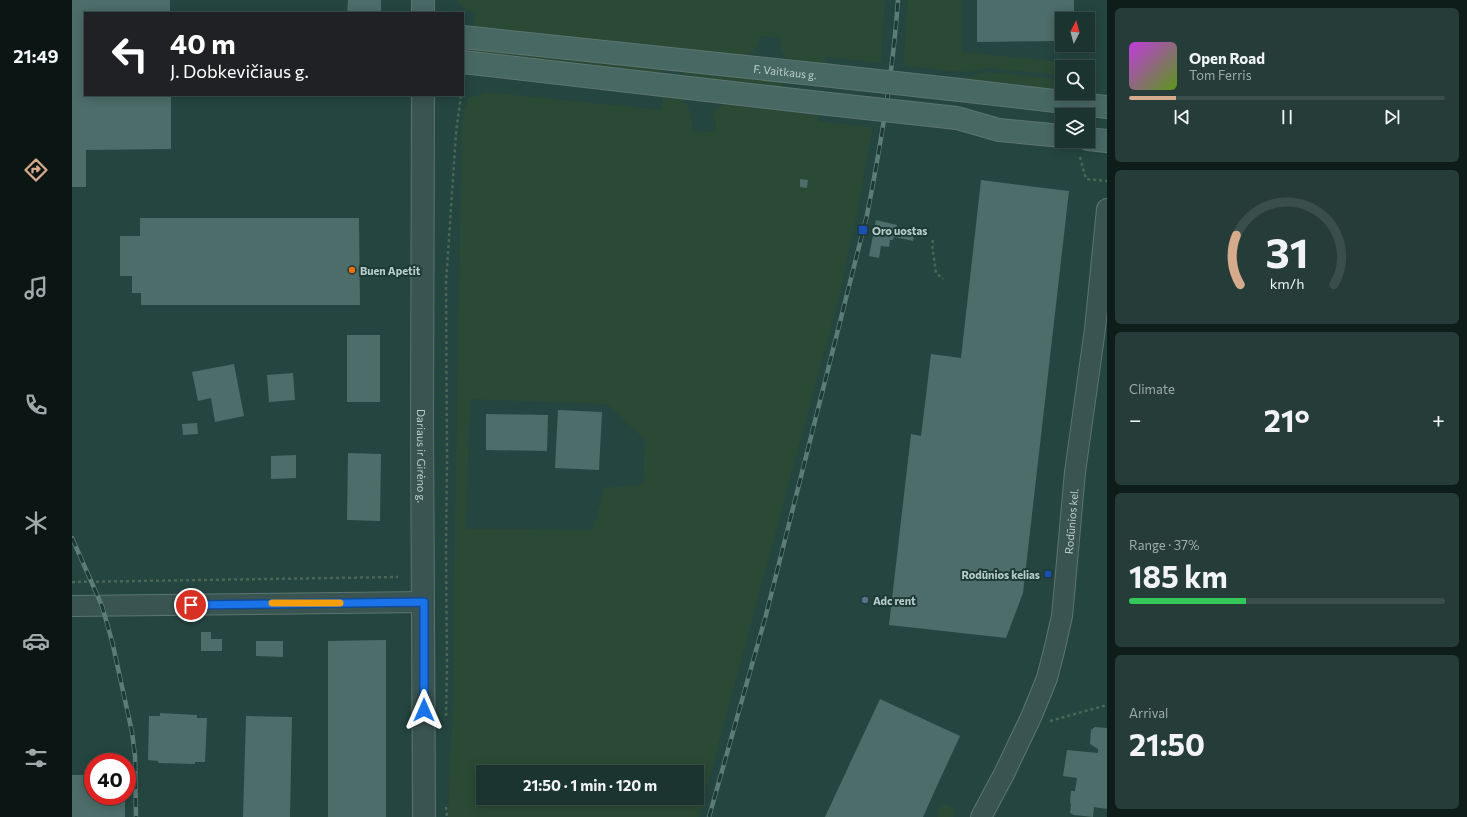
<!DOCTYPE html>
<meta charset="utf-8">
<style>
:root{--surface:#1c3430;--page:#253c38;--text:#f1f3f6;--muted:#a0aaab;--line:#3a4f4c;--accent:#d6ab8b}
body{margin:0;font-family:Commissioner,sans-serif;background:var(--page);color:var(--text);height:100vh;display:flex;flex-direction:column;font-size:15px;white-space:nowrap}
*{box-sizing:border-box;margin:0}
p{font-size:13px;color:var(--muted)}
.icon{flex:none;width:22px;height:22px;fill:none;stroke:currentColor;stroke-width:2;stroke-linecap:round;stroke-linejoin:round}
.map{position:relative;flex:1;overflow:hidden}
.details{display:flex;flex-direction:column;gap:8px;padding:8px;background:#0f1d1a;width:360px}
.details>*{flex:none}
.hud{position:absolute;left:12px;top:12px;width:380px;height:84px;border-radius:0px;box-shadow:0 2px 10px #0003,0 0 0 1px var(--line);background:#202124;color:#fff;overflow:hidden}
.needle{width:26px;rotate:6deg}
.buttons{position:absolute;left:983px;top:12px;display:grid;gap:8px}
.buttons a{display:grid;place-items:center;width:40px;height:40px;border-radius:0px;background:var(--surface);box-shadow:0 2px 10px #0003,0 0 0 1px var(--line);font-size:20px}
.speed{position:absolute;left:12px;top:753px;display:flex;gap:8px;font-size:20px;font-weight:700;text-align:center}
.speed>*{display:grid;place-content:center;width:52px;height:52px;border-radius:50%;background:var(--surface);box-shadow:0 2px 10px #0003,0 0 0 1px var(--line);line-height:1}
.speed .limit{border:6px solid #d22;background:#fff;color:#111}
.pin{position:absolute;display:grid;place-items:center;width:34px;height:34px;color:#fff;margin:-17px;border:2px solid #fff;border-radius:50%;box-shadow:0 1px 4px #0007}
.me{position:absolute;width:44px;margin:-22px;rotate:0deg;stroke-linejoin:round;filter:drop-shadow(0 0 3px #0008)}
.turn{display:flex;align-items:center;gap:14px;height:84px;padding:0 20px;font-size:18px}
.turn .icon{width:52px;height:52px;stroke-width:2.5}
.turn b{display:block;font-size:28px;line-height:34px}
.big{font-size:30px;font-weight:700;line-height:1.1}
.details .tile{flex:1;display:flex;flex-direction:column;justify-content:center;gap:6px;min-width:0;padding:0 14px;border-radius:6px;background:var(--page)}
.details .dial{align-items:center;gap:0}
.dial svg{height:104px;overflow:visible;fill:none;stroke:var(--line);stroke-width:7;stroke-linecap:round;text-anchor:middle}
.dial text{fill:var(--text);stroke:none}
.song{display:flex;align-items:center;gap:12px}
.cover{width:48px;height:48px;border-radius:6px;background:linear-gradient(135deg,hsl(290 70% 55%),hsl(90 70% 35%))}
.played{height:4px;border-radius:2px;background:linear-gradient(90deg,var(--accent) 15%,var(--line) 15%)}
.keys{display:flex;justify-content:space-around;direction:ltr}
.heat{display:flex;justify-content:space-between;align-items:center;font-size:22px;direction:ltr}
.charge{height:6px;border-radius:3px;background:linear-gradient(90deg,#34c759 37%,var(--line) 0)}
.trip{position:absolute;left:404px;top:765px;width:228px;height:40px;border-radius:0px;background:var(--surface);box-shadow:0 2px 10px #0003,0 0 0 1px var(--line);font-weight:700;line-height:40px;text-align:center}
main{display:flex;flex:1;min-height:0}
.tabs{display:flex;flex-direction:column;width:72px;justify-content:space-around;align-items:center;background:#0b1513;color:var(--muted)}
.tabs .icon{width:28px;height:28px}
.tabs .on{color:var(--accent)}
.tabs b{font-size:18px;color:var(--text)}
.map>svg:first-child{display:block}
.green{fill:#2b4a35;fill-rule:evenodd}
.building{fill:#4c6d69}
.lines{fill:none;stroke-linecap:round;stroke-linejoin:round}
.minor-casing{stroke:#5c7571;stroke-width:22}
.tertiary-casing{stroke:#5c7571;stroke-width:24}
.secondary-casing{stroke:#5c7571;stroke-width:24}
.path{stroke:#4b6655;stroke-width:2.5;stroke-dasharray:3 3;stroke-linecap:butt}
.minor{stroke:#3a5451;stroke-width:20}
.tertiary{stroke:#3a5451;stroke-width:22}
.secondary{stroke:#486864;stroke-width:22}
.rail-casing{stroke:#5c7c77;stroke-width:4.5}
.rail{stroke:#1e3a36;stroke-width:3;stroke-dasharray:9;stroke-linecap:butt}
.secondary-bridge-casing{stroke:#5c7571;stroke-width:24;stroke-linecap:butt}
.secondary-bridge{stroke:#486864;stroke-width:22}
.route-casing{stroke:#114b97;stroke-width:10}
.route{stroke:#1a73e8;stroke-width:7}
.slow{stroke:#f59e0b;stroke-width:7}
.transit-dot{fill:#1a4fb4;stroke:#1e3a36;stroke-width:1.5}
.food-dot{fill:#e8710a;stroke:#1e3a36;stroke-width:1.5}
.service-dot{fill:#5c6f8a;stroke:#1e3a36;stroke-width:1.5}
.labels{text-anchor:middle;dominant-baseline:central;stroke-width:4;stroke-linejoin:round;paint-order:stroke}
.street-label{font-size:11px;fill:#b8cecb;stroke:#1e3a36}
.poi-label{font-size:11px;font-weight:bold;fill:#b8cecb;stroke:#1e3a36;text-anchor:start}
</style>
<main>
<nav class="tabs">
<b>21:49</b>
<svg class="icon on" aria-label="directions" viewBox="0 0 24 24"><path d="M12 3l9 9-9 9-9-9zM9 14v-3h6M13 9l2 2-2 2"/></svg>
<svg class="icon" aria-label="music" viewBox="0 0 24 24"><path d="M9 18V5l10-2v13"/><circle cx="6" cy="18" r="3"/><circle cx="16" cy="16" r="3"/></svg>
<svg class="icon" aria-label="phone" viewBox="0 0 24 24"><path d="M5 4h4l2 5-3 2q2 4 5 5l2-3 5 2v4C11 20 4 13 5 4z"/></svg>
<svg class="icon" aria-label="climate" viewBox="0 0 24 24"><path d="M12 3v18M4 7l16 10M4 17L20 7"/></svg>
<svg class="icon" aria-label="car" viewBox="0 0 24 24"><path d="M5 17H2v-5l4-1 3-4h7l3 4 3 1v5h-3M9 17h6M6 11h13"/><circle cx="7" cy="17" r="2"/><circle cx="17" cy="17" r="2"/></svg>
<svg class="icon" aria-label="filters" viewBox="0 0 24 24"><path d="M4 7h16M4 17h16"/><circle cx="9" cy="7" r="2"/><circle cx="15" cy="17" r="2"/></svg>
</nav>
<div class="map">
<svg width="1035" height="817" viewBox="0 0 1035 817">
<rect width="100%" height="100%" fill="#254540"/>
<g class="green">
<path d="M385 0H813L809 63 754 57 753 63 716 59C709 53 708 47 708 38L689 36C685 46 683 55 670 55L403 27 404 14 390 7Z"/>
<polygon points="836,0 890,0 890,52 1009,64 1009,67 990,67 990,75 915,68 890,72 831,66"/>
<polygon points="401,48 588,69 589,73 400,54"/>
<polygon points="614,71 709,82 711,86 709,88 613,77 612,73"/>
<polygon points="915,72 981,79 983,81 983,90 892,78"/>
<path d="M415 92 589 110 590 98C618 96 618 107 621 131L643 132 644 121 640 117C642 109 646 107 653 103L747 116 746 121 801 127 787 203 767 297 627 817H376L382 677V580L390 120 396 98ZM398 399 535 404 573 440 571 484 532 488 521 530 394 529ZM411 772H625V798H411Z"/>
<polygon points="871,805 876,805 883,810 881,817 865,817 868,808"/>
</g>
<g class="building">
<polygon points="0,0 98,0 98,13 13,13 13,95 99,95 99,149 14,150 14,187 0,187"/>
<polygon points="276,0 309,0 309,13 275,13"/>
<polygon points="905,0 1002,0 1002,19 990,19 990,41 905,42"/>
<polygon points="728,179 736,180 735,188 728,187"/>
<polygon points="909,180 997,191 951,593 934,638 817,625 839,434 849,436 859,354 889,358"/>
<polygon points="68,218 287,218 288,305 69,305 69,293 60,293 60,276 48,276 48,236 68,236"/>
<polygon points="804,220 825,225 824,228 843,232 841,241 822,237 821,240 818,240 817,247 809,246 807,258 797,256"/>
<rect x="275" y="335" width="33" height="67"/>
<polygon points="162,364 172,416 143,422 139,398 126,401 120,372"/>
<polygon points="221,373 223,400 197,402 195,375"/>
<polygon points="486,410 530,412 527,470 483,468"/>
<polygon points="414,414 476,415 475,451 414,450"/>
<polygon points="125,423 126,434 111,435 110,424"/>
<polygon points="276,453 309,454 308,521 275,520"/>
<polygon points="224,455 224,478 199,479 199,456"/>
<polygon points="129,632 139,632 139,639 150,639 150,651 129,651"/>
<polygon points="314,640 314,817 256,817 256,641"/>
<polygon points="184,641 211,641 211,657 184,656"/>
<polygon points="808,699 888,736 864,788 851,817 753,817"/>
<polygon points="88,713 125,715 125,718 135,718 133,762 123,762 123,764 86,763 86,761 76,760 77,716 88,716"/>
<polygon points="174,716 220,717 218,817 171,817"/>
<polygon points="1023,727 1035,728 1035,809 1022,807 1021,817 1002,815 998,813 999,804 998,802 999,791 1003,791 1005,778 991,776 995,750 1026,753 1026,749 1018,744 1019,730"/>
<polygon points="0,775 21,775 21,796 53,796 53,817 0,817"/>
</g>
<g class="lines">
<defs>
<g id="minor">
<polyline points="0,606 352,602"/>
<path id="s1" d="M909 817 932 774 960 715 975 678 982 651 990 616 992 595 1003 472 1023 329 1035 209"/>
</g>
<g id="tertiary">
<path id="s2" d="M351 95 350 423 352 817"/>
</g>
<g id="secondary">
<polyline points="351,0 351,13"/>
<path id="s3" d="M391 37 751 75"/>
<polyline points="391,62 748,103"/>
<polyline points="888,90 1035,107"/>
<polyline points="885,118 927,130 990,136"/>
<polyline points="1016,139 1035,141"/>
</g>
</defs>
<use href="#minor" class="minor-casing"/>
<use href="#tertiary" class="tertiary-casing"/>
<use href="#secondary" class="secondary-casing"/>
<g class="path">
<polyline points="1008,157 1014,179 1035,181"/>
<polyline points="861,240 860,244 864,273 871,279"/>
<polyline points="0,582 326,577"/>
<polyline points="374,716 375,667 374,549 375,462 374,283 384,133 389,95"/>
<polyline points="978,721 1035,705"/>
<polyline points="374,807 375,817"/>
</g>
<use href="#minor" class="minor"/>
<use href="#tertiary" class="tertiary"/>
<use href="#secondary" class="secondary"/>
<defs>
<g id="rail">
<polyline points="0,538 30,606 40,641 60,732 63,756 64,817"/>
<path d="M637 817 694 615 795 215C809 144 821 72 826 0"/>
</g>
</defs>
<use href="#rail" class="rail-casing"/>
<use href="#rail" class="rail"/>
<defs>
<g id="secondary-bridge">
<polyline points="751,75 888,90"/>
<polyline points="748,103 885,118"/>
</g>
</defs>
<use href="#secondary-bridge" class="secondary-bridge-casing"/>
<use href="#secondary-bridge" class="secondary-bridge"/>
</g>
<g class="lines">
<defs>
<polyline id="route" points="119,605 352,602 352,710"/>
</defs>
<use href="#route" class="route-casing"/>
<use href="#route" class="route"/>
<polyline class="slow" points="200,603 268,603"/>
</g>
<g class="transit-dot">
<rect x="786" y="225" width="10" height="10" rx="2"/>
<rect x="972" y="570" width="8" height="8" rx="2"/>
</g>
<circle class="food-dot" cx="280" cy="270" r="4"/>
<circle class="service-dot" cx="793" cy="600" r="4"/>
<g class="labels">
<g class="street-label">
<text stroke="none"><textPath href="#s3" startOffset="324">F. Vaitkaus g.</textPath></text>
<text stroke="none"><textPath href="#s2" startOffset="361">Dariaus ir Girėno g.</textPath></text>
<text stroke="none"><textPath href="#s1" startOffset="313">Rodūnios kel.</textPath></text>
</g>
<g class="poi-label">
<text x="800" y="230">Oro uostas</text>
<text x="288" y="270">Buen Apetit</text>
<text x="968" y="574" text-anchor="end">Rodūnios kelias</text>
<text x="801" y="600">Adc rent</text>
</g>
</g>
</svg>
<div class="buttons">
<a><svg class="needle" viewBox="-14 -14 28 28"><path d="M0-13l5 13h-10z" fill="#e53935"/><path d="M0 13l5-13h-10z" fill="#a0aaab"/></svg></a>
<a><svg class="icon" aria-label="search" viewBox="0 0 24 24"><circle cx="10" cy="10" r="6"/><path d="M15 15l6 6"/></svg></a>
<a><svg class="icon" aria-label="layers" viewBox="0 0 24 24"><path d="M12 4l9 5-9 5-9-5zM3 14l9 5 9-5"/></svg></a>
</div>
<div class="speed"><div class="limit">40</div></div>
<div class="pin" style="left:119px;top:605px;background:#d93025"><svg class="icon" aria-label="arrive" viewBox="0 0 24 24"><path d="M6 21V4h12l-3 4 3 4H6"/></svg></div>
<svg class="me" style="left:352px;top:710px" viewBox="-20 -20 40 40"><path d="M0-17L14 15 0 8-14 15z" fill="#1a73e8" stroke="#fff" stroke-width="4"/></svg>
<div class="trip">21:50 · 1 min · 120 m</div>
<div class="hud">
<div class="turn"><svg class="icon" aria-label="left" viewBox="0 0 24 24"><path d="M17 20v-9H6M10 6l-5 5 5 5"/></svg><div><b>40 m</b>J. Dobkevičiaus g.</div></div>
</div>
</div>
<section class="details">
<div class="tile">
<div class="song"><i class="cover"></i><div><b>Open Road</b><p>Tom Ferris</p></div></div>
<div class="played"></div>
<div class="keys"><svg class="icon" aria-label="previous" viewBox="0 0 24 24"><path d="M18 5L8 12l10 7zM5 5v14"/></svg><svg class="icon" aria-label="pause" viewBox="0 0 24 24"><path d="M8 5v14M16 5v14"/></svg><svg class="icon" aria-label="next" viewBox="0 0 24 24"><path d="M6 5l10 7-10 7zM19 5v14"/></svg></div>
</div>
<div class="tile dial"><svg viewBox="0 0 100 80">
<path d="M14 69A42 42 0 1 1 86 69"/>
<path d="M14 69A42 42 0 0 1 11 31" stroke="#d6ab8b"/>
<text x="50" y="56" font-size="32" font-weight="700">31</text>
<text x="50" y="72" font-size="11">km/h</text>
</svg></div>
<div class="tile"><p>Climate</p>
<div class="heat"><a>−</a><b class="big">21°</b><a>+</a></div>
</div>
<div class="tile"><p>Range · 37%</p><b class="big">185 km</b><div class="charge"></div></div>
<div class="tile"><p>Arrival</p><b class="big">21:50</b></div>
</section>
</main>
